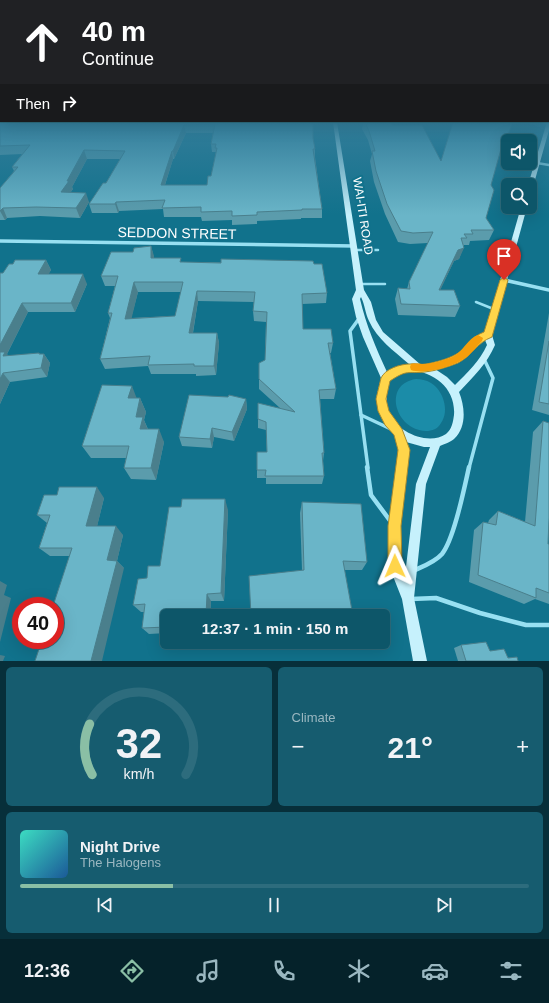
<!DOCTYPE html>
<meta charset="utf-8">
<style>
:root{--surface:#0d5669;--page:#165c6f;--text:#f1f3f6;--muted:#9ab7c0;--line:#2d6c7d;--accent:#8abfa5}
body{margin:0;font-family:Arial,sans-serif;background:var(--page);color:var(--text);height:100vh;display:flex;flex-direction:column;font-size:15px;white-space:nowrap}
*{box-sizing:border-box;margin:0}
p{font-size:13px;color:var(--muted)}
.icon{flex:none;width:22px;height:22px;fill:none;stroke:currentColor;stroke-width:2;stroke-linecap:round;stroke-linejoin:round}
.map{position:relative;height:661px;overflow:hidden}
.details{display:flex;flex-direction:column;gap:6px;padding:6px;background:#072f3a;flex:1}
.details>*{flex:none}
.guide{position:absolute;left:0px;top:0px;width:549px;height:122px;box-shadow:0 4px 16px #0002,0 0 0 1px var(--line);background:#202124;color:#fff;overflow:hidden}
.fabs{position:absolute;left:501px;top:134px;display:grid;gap:8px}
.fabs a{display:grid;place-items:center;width:36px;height:36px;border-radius:6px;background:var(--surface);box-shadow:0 4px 16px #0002,0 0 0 1px var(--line);font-size:20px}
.speed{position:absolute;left:12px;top:597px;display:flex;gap:8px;font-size:20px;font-weight:700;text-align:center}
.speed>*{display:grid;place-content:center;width:52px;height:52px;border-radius:50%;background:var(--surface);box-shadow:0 4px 16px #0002,0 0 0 1px var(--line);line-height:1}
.speed .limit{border:6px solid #d22;background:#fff;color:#111}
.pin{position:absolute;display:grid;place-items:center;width:34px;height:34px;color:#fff;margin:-41px -17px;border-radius:50% 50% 50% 0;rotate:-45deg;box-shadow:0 0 4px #0007}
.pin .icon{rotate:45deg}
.me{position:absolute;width:44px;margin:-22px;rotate:359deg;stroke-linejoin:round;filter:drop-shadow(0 0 3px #0008)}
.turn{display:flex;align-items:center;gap:14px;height:84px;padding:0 16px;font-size:18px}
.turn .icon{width:52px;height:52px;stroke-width:2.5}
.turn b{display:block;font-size:28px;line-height:34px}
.then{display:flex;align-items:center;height:38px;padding:0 16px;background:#0003;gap:8px;font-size:15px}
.big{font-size:30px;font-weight:700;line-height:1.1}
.details .card{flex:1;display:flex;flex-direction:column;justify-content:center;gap:6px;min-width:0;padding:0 14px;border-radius:6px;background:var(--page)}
.details .dial{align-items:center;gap:0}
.dial svg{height:104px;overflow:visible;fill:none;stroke:var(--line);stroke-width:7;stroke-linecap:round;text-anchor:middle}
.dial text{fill:var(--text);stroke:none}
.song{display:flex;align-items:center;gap:12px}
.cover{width:48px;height:48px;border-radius:6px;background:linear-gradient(135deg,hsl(170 70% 55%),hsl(210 70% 35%))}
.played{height:4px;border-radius:2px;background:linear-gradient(90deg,var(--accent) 30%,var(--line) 30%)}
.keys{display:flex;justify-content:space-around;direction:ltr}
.heat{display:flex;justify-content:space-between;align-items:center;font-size:22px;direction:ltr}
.details .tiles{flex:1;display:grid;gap:6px;grid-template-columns:1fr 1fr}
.card:last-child{grid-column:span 2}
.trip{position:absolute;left:160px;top:609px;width:230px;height:40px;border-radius:6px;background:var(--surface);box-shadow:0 4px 16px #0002,0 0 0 1px var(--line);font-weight:700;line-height:40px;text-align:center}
.menu{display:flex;height:64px;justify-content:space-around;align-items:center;background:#05222a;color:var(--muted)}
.menu .icon{width:28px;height:28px}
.menu .selected{color:var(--accent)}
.menu b{font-size:18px;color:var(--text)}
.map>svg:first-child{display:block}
.green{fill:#1b8ca8}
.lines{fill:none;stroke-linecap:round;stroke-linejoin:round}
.lane-far2{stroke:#98e0f2;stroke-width:2.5}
.lane-far1{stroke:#98e0f2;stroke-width:3.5}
.lane{stroke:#98e0f2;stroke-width:4.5}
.street-far1{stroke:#98e0f2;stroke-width:2.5}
.street{stroke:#98e0f2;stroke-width:3.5}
.secondary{fill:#c6f1fc;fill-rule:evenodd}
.wall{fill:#5b9cac;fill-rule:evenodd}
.shaded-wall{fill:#4a7f8c}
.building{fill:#6ab5c8;stroke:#4a7f8c;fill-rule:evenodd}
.route{fill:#ffd54a;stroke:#a68a30}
.slow{fill:#f59e0b}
.labels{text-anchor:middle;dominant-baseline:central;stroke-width:4;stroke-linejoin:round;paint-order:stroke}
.far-street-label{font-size:12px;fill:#fff;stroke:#11728c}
.street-label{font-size:14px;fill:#fff;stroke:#11728c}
</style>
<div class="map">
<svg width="549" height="661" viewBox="0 0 549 661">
<rect width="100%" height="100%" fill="#11728c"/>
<path class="green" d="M416 379C421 379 426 380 431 383 443 390 450 411 441 423 438 429 432 431 426 431 395 430 382 384 416 379Z"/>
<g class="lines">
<g class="lane-far2">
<polyline points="355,250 378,250"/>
<polyline points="493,252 510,257"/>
<polyline points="361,284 385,284"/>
<polyline points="476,302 496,310"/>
<polyline points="357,321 359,319"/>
</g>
<g class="lane-far1">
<polyline points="358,320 350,331 368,468"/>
<polyline points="361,415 393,430"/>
<polyline points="469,468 493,378 484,359"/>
</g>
<g class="lane">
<polyline points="367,467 371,495 391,522"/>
<path d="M415 570C424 566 435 562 442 554 454 539 464 489 469 467"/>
<polyline points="411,599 436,598 480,613 526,625 549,625"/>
</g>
<polyline class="street-far1" points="537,163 549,165"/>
<g class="street">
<polyline points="0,241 354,246"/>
<polyline points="504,280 549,290"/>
</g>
<g class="secondary">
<path d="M333 122H337L364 290 371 302 376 320 383 332 421 365C435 365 452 359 462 351 470 344 475 337 485 333L521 207H527L492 335 495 345C487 364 473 377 459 392 465 407 467 427 454 439 451 442 444 444 440 446L426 484 414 598 427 661H413L402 599 389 566 388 527 399 450 394 434 381 416 376 399 381 378 363 337 356 317 352 299 356 290ZM361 297C365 305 365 313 369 321 377 339 394 351 409 364L395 368 387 372C376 348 366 325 360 299ZM485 340 487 345C480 361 467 373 455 385L447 377 435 369 453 364 463 359ZM410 370C435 372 456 389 454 415 453 422 452 429 446 434 428 446 397 432 389 413 385 401 387 392 389 380L400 373ZM406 442 424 447H430L416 484 405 575C392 545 405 483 409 450Z"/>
<polygon points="547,122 549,122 549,130 533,187 530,189 530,185 528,185"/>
</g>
</g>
<g class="wall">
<path d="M0 122H313V138L315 149V157L322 209V218H301V219L257 221V224L232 225V220L202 221 201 217H164L163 209 119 211 118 213H92L89 204 106 183 120 159H87L72 187 73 189 70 193 89 202 80 218 40 216 7 218 5 220H0V188L14 171 12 167 22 154 0 155ZM186 133H213L211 144 212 152H216L211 176 207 185H165L173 159H174Z"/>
<polygon points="363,122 391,122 392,125 441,161 453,123 452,122 513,122 498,159 491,185 486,218 494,230 489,240 470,241 469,245 464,245 459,259 454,261 440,290 460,306 455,317 398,315 395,299 398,288 407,289 409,282 428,243 410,244 398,242 385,214 374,182 370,161 372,154 368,140 362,129"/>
<path d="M151 246 154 258 182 262 314 264 327 293 326 303 302 304 303 329 333 343 331 353H330L336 389 334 399H320L324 453 323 461 324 476 322 484H266V478H257V470L267 452 266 430 258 428V419L280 408 259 389V379L265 360 266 322 254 321 253 311 254 302 198 301 193 333H217L219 343 216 375 196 376V374H151L148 366 105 369 100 359 110 318 108 313 115 286H105L101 276 133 252ZM138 292H181L175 316 131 318Z"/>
<polygon points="46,260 51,270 48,274 87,284 75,312 28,312 7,354 8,356 39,353 40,354 44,354 50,363 47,377 10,382 0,404 3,273 13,264"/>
<polygon points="549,313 549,415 532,410"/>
<polygon points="137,398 140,398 146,412 144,420 148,429 164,442 156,480 131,479 124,468 126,458 91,458 82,446"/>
<polygon points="246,399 247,409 234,441 214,437 212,448 182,446 179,437"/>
<polygon points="543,421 548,544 549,544 549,604 535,599 524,604 469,582 474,530 483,522 488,523 489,520 498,511 525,522 533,432"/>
<polygon points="104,498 97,526 123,535 117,561 124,568 69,556 50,556 39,548 47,523 37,515"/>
<polygon points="302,502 367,562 362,570 302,570 300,513"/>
<polygon points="228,510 224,601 211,601 210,616 167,616 167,633 149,634 142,628 144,612 141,612 133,605 147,578 160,566"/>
<polygon points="461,645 490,651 518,661 458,661 454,648"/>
</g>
<g class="shaded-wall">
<polygon points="184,125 186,133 174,159 173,151"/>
<polygon points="84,150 87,159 72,187 73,189 64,201 61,192"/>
<polygon points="172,151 173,159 162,194 161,185"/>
<polygon points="86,193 89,202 80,218 76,208"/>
<polygon points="116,202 119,211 118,213 115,204"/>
<polygon points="3,208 7,218 5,220 0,211"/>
<polygon points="151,246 154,256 153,268 151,258"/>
<polygon points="464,248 459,259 454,261 435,301 439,290 458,250"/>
<polygon points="46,260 51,270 43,284 38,274"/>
<polygon points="83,274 87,284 75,312 71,303"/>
<polygon points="134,282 138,292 129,329 125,319"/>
<polygon points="197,291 198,301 191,343 189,333"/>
<polygon points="22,303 28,312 7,354 12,361 0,357 0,345"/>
<polygon points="217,333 219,343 216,375 214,366"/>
<polygon points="39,353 43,359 44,354 50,363 47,377 41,368 39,354"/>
<polygon points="3,373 10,382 0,404 0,379"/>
<polygon points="132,386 137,399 128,398"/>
<polygon points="140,398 146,412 144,420 148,430 140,429 136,417"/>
<polygon points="246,399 247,409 234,441 232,432"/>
<polygon points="212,428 214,437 212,448 210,439"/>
<polygon points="159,429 164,442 156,480 151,468"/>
<polygon points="97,487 104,498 95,535 86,526"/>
<polygon points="225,499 228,510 224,601 221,593"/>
<polygon points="116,526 123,535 117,561 124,568 102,661 91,661 107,560"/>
<polygon points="0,581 7,585 4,595 11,598 0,642"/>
<polygon points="207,594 211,601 210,616 206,616"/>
<polygon points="0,655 5,656 3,661 0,661"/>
</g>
<g class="building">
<path d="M0 122H313V138L315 149H313L322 209H302V210L257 212V215L232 216V211L201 212V207L162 208 165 200 116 202 115 204H89L103 183H106L125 151 84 150 67 181H69L61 192 86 193 76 208 36 207 3 208 0 211V188L18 167H12L30 145 0 146ZM215 124 211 144H216L215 148H217L211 176H208L207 185H161L172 151H173L184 125Z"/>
<polygon points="365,122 391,122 392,125 422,125 441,161 453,122 513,122 502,149 501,149 491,185 494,190 486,218 494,230 471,230 473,234 464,234 467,238 461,238 464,248 458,250 439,290 454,290 460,306 401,304 398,288 410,289 409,282 433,232 413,233 401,231 387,204 376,171 372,151 375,151 369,131"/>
<path d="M151 246V258H181L180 262H183L221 263V259L313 261 314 264H322L327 293 302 294 303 329H331L333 343H328L336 389 319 390 324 453H322L324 476H265L266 470H257V452H267L266 422 258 419V403L295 412 259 379V363L265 360 267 312 253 311 255 292 197 291 189 333H217L214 366H194V364L148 365 150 356 100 359 112 313H108L118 276H101L111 252H133L134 248ZM134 282H183L175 316 125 319Z"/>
<polygon points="15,260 46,260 38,274 83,274 71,303 22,303 0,345 0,273 3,273 9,264 13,264"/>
<polygon points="549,341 549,404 539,402"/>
<polygon points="0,352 5,352 3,356 39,353 39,354 44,354 41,368 3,373 0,379"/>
<polygon points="102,385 132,386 128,398 140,398 136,417 143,417 140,429 159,429 151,468 124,468 129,446 82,446"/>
<polygon points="189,395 228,397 229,395 246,399 232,432 212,428 210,439 179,437"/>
<polygon points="543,421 549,423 549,518 548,544 549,544 549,593 536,588 536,598 478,575 483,522 496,525 498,511 535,526"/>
<polygon points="59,487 97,487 86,526 116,526 107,560 117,561 91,661 35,661 42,640 55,640 55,606 53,606 72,548 39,548 50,515 37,515 44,495 57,495"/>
<polygon points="182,499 225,499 221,593 207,594 206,616 167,616 167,627 142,628 145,604 133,605 138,579 147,578 148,566 160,566 169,507 181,507"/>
<polygon points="302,502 361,504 367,562 343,561 353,616 251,616 249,576 304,570"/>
<polygon points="486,642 490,651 504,649 508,658 517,657 518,661 466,661 461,645"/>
</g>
<linearGradient id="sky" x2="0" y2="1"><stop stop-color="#093f4d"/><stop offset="0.57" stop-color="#327c99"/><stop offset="1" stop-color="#327c99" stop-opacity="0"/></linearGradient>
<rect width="549" height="215" fill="url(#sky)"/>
<path class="route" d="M504 277 508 280 492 337C476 343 472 356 458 363 448 367 435 371 425 372 407 374 408 369 390 381L386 399 389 411 402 429 410 450 401 526 402 566 400 570 395 572 390 570 388 566V526L398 450 394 435 385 425 378 411 376 399 381 378C385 369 400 364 410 364 415 363 421 365 426 364 437 362 452 358 461 351 471 344 471 337 484 332L500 280Z"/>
<path class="slow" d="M478 335 483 338 482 341C477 346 473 351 469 355 458 366 425 375 411 370L410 367 411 364C416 363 419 364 424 364 432 364 444 360 452 357 463 352 468 338 478 335Z"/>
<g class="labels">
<g class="far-street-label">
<text transform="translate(363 216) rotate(81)">WAI-ITI ROAD</text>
</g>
<g class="street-label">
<text transform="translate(177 233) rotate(1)">SEDDON STREET</text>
</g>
</g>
</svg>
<div class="fabs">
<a><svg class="icon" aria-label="sound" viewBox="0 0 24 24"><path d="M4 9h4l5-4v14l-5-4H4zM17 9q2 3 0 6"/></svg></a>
<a><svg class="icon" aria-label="search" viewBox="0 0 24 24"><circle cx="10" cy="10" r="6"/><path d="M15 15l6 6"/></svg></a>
</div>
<div class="speed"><div class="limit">40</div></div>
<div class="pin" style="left:504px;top:280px;background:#d93025"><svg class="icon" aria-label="arrive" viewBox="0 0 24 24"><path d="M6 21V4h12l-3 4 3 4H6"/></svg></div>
<svg class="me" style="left:395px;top:566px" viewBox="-20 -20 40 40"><path d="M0-17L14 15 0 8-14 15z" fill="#ffd54a" stroke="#fff" stroke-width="4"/></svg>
<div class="trip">12:37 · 1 min · 150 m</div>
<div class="guide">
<div class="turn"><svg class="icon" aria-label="ahead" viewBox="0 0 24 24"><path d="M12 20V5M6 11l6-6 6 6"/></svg><div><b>40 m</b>Continue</div></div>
<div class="then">Then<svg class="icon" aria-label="right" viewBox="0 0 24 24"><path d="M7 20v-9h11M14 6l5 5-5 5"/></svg></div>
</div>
</div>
<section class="details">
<div class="tiles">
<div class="card dial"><svg viewBox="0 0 100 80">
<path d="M14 69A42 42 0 1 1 86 69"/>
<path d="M14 69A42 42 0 0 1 12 30" stroke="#8abfa5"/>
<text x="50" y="56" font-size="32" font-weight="700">32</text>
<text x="50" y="72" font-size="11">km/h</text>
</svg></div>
<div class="card"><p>Climate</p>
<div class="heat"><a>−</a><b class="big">21°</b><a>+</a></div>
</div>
<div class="card">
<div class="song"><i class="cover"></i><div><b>Night Drive</b><p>The Halogens</p></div></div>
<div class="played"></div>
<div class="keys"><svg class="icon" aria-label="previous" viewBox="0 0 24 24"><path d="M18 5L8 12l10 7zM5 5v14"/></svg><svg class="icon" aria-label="pause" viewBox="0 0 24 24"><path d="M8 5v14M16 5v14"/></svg><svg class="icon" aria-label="next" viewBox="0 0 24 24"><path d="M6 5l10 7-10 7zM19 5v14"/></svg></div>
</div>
</div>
</section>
<nav class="menu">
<b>12:36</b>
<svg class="icon selected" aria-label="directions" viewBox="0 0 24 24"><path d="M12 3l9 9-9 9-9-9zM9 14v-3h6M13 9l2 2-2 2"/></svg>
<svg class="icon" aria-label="music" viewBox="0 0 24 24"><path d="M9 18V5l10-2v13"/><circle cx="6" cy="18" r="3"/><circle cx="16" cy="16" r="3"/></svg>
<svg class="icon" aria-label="phone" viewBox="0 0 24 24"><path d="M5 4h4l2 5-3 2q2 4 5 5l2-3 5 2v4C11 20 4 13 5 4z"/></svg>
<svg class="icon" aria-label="climate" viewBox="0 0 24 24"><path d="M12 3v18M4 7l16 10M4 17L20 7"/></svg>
<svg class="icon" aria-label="car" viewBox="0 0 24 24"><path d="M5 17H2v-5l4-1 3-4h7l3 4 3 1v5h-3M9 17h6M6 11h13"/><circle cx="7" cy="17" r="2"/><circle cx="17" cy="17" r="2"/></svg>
<svg class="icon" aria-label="filters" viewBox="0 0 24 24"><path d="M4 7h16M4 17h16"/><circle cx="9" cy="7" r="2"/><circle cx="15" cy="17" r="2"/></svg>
</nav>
